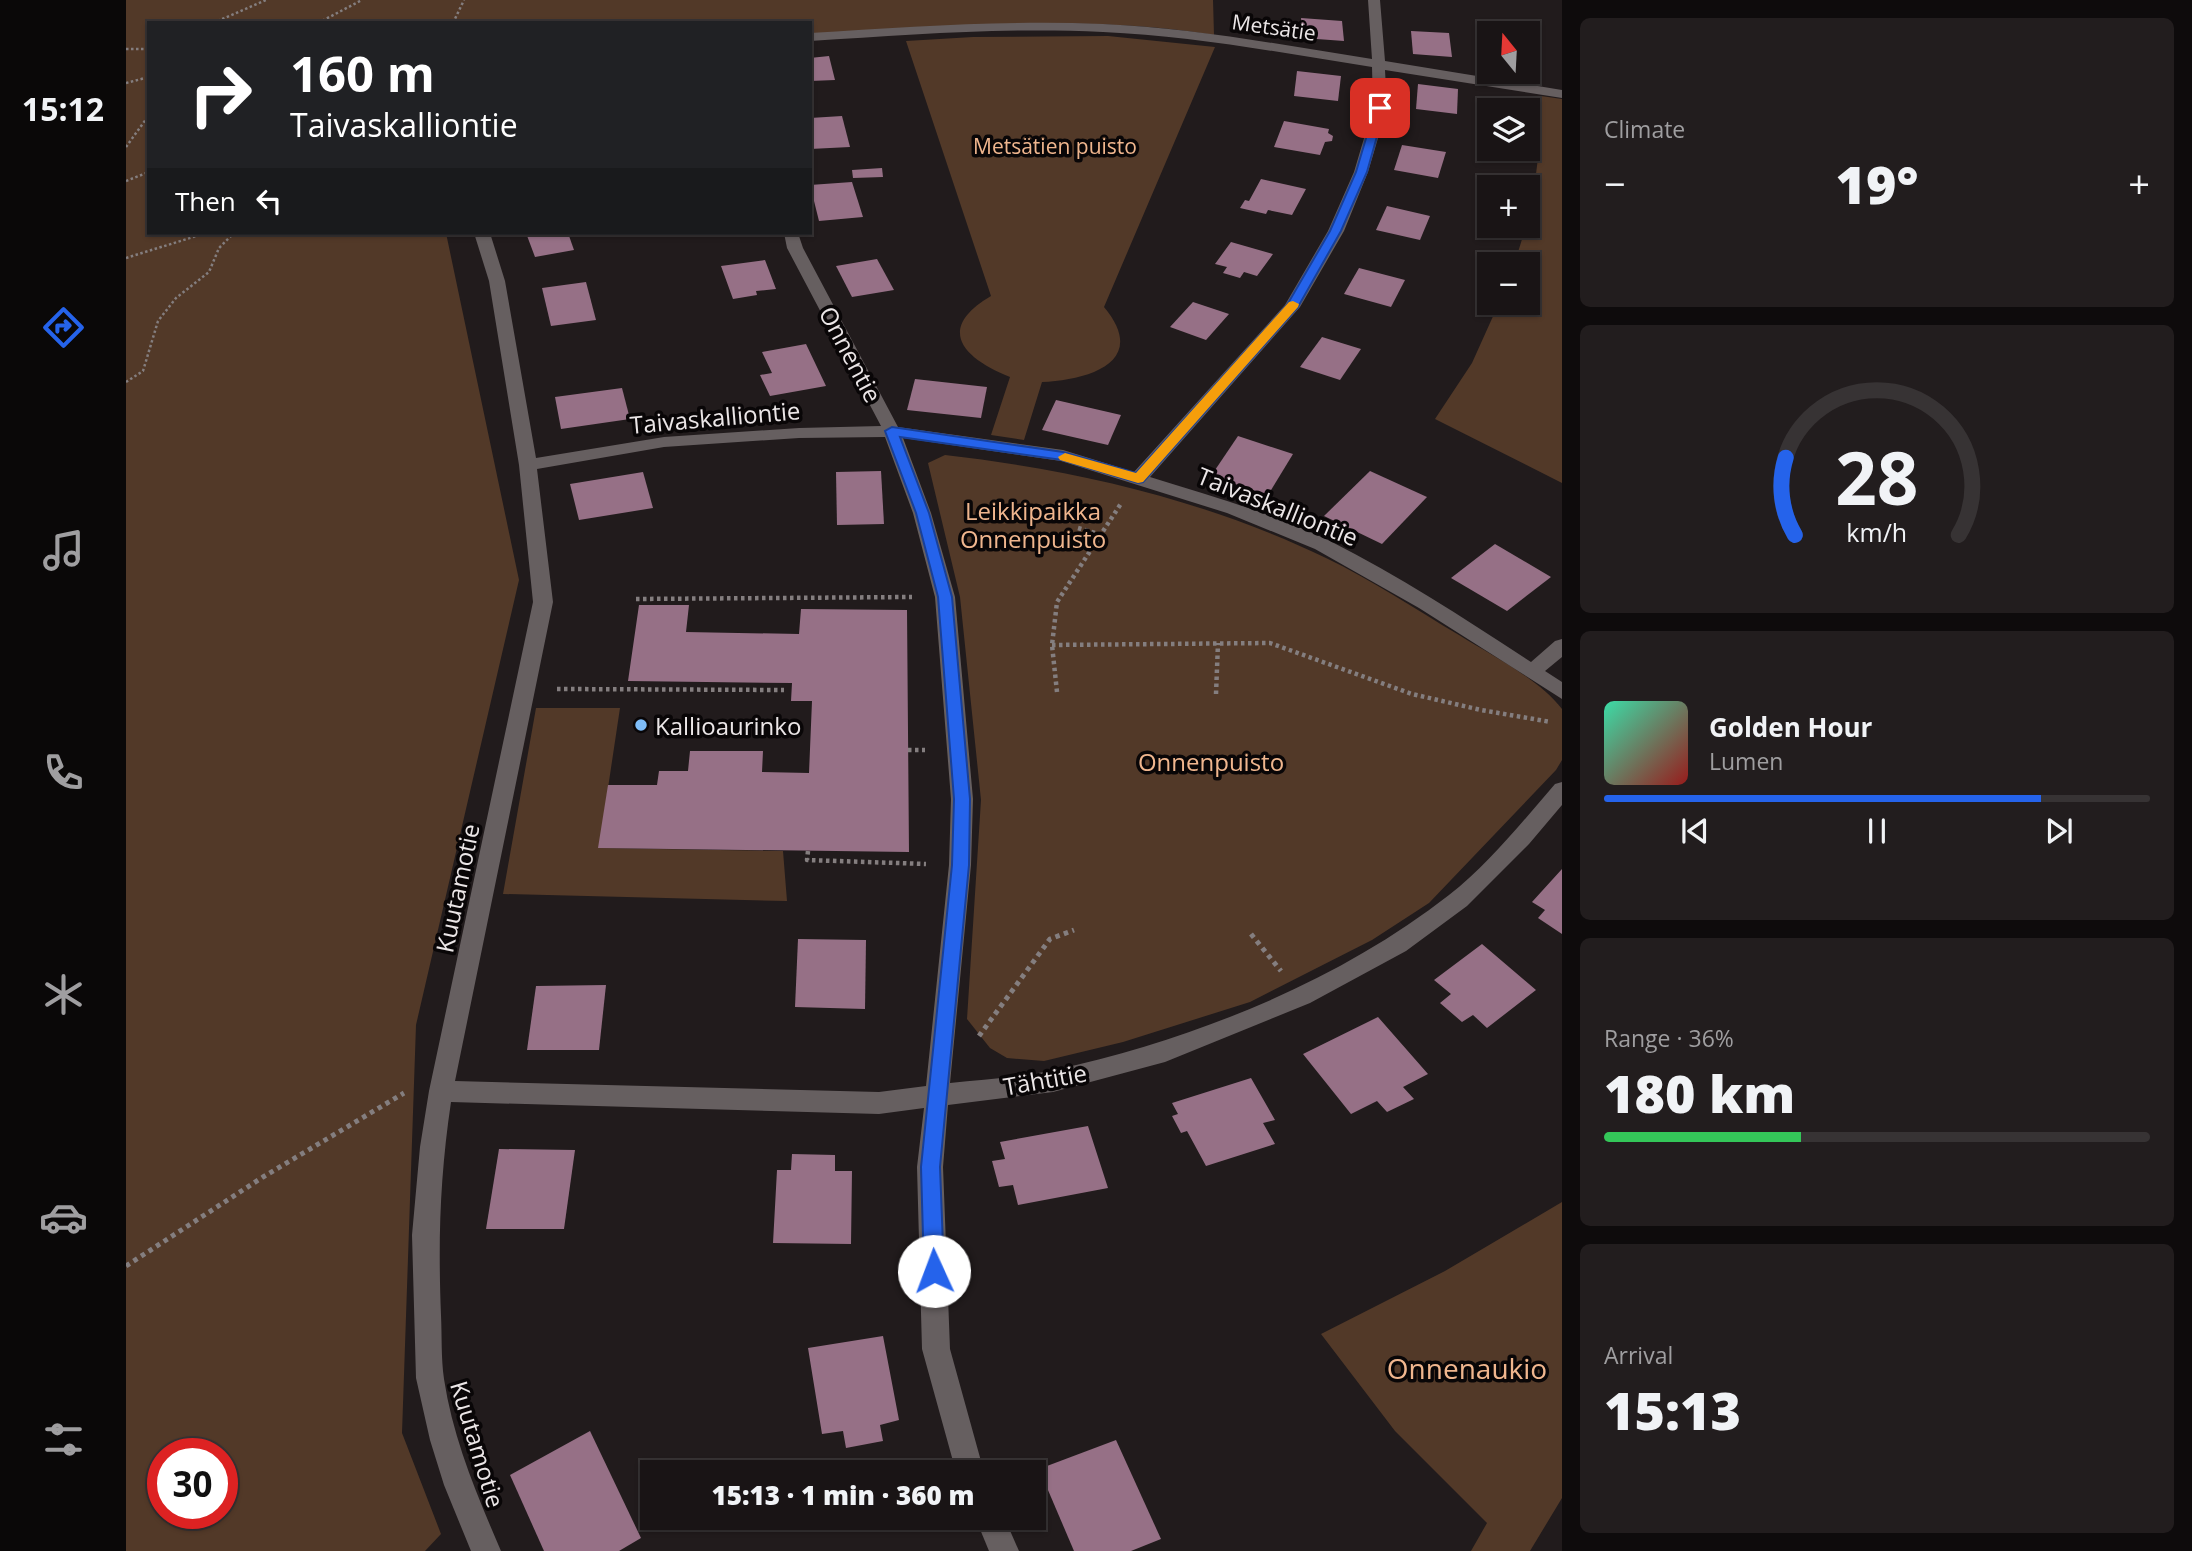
<!DOCTYPE html>
<meta charset="utf-8">
<style>
:root{--surface:#191415;--page:#221d1e;--text:#f1f3f6;--muted:#9f9ea0;--line:#373334;--accent:#2563eb}
body{margin:0;font-family:"Open Sans",sans-serif;background:var(--page);color:var(--text);height:100vh;display:flex;flex-direction:column;font-size:26px;white-space:nowrap}
*{box-sizing:border-box;margin:0}
p{font-size:23px;color:var(--muted)}
.icon{flex:none;width:38px;height:38px;fill:none;stroke:currentColor;stroke-width:2;stroke-linecap:round;stroke-linejoin:round}
.map{position:relative;flex:1;overflow:hidden}
.panel{display:flex;flex-direction:column;gap:18px;padding:18px;background:#0e0b0c;width:630px}
.panel>*{flex:none}
.top-card{position:absolute;left:21px;top:21px;width:665px;height:214px;border-radius:0px;box-shadow:0 2px 5px #0004,0 0 0 2px var(--line);background:#202124;color:#fff;overflow:hidden}
.needle{width:46px;rotate:342deg}
.fabs{position:absolute;left:1351px;top:21px;display:grid;gap:14px}
.fabs a{display:grid;place-items:center;width:63px;height:63px;border-radius:0px;background:var(--surface);box-shadow:0 2px 5px #0004,0 0 0 2px var(--line);font-size:35px}
.speed{position:absolute;left:21px;top:1438px;display:flex;gap:14px;font-size:35px;font-weight:700;text-align:center}
.speed>*{display:grid;place-content:center;width:91px;height:91px;border-radius:50%;background:var(--surface);box-shadow:0 2px 5px #0004,0 0 0 2px var(--line);line-height:1}
.speed .limit{border:10px solid #d22;background:#fff;color:#111}
.pin{position:absolute;display:grid;place-items:center;width:60px;height:60px;color:#fff;margin:-30px;border-radius:14px;box-shadow:0 4px 10px #0006}
.me{position:absolute;width:77px;margin:-38px;rotate:358deg;stroke-linejoin:round;filter:drop-shadow(0 0 5px #0008)}
.turn{display:flex;align-items:center;gap:24px;height:147px;padding:0 28px;font-size:32px}
.turn .icon{width:91px;height:91px;stroke-width:2.5}
.turn b{display:block;font-size:49px;line-height:60px}
.then{display:flex;align-items:center;height:66px;padding:0 28px;background:#0003;gap:14px;font-size:26px}
.big{font-size:52px;font-weight:800;line-height:1.1}
.panel .tile{flex:1;display:flex;flex-direction:column;justify-content:center;gap:10px;min-width:0;padding:0 24px;border-radius:10px;background:var(--page)}
.panel .dial{align-items:center;gap:0}
.dial svg{height:182px;overflow:visible;fill:none;stroke:var(--line);stroke-width:7;stroke-linecap:round;text-anchor:middle}
.dial text{fill:var(--text);stroke:none}
.song{display:flex;align-items:center;gap:21px}
.cover{width:84px;height:84px;border-radius:10px;background:linear-gradient(135deg,hsl(160 70% 55%),hsl(0 70% 35%))}
.played{height:7px;border-radius:4px;background:linear-gradient(90deg,var(--accent) 80%,var(--line) 80%)}
.keys{display:flex;justify-content:space-around;direction:ltr}
.heat{display:flex;justify-content:space-between;align-items:center;font-size:38px;direction:ltr}
.charge{height:10px;border-radius:5px;background:linear-gradient(90deg,#34c759 36%,var(--line) 0)}
.trip{position:absolute;left:514px;top:1460px;width:406px;height:70px;border-radius:0px;background:var(--surface);box-shadow:0 2px 5px #0004,0 0 0 2px var(--line);font-weight:800;line-height:70px;text-align:center}
main{display:flex;flex:1;min-height:0}
.menu{display:flex;flex-direction:column;width:126px;justify-content:space-around;align-items:center;background:#0a0808;color:var(--muted)}
.menu .icon{width:49px;height:49px}
.menu .active{color:var(--accent)}
.menu b{font-size:32px;color:var(--text)}
.map>svg:first-child{display:block}
.green{fill:#523928;fill-rule:evenodd}
.building{fill:#967086}
.lines{fill:none;stroke-linecap:round;stroke-linejoin:round}
.path-far2{stroke:#847e7f;stroke-width:2.5;stroke-dasharray:2.5 2.5;stroke-linecap:butt}
.path-far1{stroke:#847e7f;stroke-width:4.5;stroke-dasharray:3.5 3.5;stroke-linecap:butt}
.path{stroke:#847e7f;stroke-width:5;stroke-dasharray:4.5 4.5;stroke-linecap:butt}
.minor{fill:#665f60;fill-rule:evenodd}
.route{fill:#2563eb;stroke:#184099;stroke-width:2}
.slow{fill:#f59e0b}
.poi-dot{fill:#7ebdf9;stroke:#090607;stroke-width:2.5}
.labels{text-anchor:middle;dominant-baseline:central;stroke-width:7;stroke-linejoin:round;paint-order:stroke}
.far-street-label{font-size:21px;fill:#ebe6e7;stroke:#090607}
.far-park-label{font-size:21px;fill:#f0b68e;stroke:#090607}
.street-label{font-size:24px;fill:#ebe6e7;stroke:#090607}
.park-label{font-size:24px;fill:#f0b68e;stroke:#090607}
.poi-label{font-size:24px;fill:#ebe6e7;stroke:#090607;text-anchor:start}
.near-park-label{font-size:28px;fill:#f0b68e;stroke:#090607}
</style>
<main>
<nav class="menu">
<b>15:12</b>
<svg class="icon active" aria-label="directions" viewBox="0 0 24 24"><path d="M12 3l9 9-9 9-9-9zM9 14v-3h6M13 9l2 2-2 2"/></svg>
<svg class="icon" aria-label="music" viewBox="0 0 24 24"><path d="M9 18V5l10-2v13"/><circle cx="6" cy="18" r="3"/><circle cx="16" cy="16" r="3"/></svg>
<svg class="icon" aria-label="phone" viewBox="0 0 24 24"><path d="M5 4h4l2 5-3 2q2 4 5 5l2-3 5 2v4C11 20 4 13 5 4z"/></svg>
<svg class="icon" aria-label="climate" viewBox="0 0 24 24"><path d="M12 3v18M4 7l16 10M4 17L20 7"/></svg>
<svg class="icon" aria-label="car" viewBox="0 0 24 24"><path d="M5 17H2v-5l4-1 3-4h7l3 4 3 1v5h-3M9 17h6M6 11h13"/><circle cx="7" cy="17" r="2"/><circle cx="17" cy="17" r="2"/></svg>
<svg class="icon" aria-label="filters" viewBox="0 0 24 24"><path d="M4 7h16M4 17h16"/><circle cx="9" cy="7" r="2"/><circle cx="15" cy="17" r="2"/></svg>
</nav>
<div class="map">
<svg width="1436" height="1551" viewBox="0 0 1436 1551">
<rect width="100%" height="100%" fill="#211b1c"/>
<g class="green">
<path d="M0 0H1087L1088 35C954 13 819 28 684 35V23H23V233H320L393 580 290 1025 276 1433 315 1534 299 1551H0ZM37 1454H96V1514H37Z"/>
<path d="M982 36 1089 47 978 307C1024 362 962 380 916 382L898 440 865 435 884 377C837 358 809 329 865 296L780 41 847 37Z"/>
<path d="M1415 96 1436 99V483L1309 419 1346 363 1373 303H1402V264H1388C1409 204 1414 160 1415 96Z"/>
<path d="M819 455C950 470 1080 500 1200 558 1246 580 1289 609 1333 635 1365 655 1413 679 1436 709V760L1430 770 1303 903 1246 940 1124 1002 997 1042 918 1061 881 1058 864 1048 841 1019 855 800 834 597 802 463Z"/>
<polygon points="410,708 494,708 473,848 657,851 661,901 377,894"/>
<polygon points="1436,1202 1436,1498 1404,1551 1345,1551 1361,1523 1269,1431 1195,1334 1319,1271"/>
</g>
<g class="building">
<polygon points="1175,18 1216,21 1218,41 1177,38"/>
<polygon points="1285,31 1323,33 1326,57 1287,54"/>
<polygon points="703,56 709,80 684,81 684,58"/>
<polygon points="1171,71 1215,76 1212,101 1168,96"/>
<polygon points="1292,84 1332,89 1331,114 1290,109"/>
<polygon points="716,116 724,147 684,149 684,118"/>
<polygon points="1158,121 1203,129 1202,133 1207,136 1206,141 1199,142 1194,155 1148,147"/>
<polygon points="1276,145 1320,152 1312,178 1268,170"/>
<polygon points="756,168 757,177 727,178 726,170"/>
<polygon points="1135,179 1180,189 1166,215 1142,210 1140,214 1114,208 1119,200 1123,201"/>
<polygon points="726,182 737,217 693,221 684,185"/>
<polygon points="1261,206 1304,216 1294,240 1250,230"/>
<polygon points="400,233 442,233 448,250 409,257"/>
<polygon points="1105,242 1147,254 1131,276 1118,272 1114,278 1097,273 1101,267 1089,264"/>
<polygon points="751,259 768,290 726,297 710,266"/>
<polygon points="639,260 650,289 630,291 631,295 607,299 595,266"/>
<polygon points="1233,268 1279,280 1265,307 1218,294"/>
<polygon points="460,282 470,320 425,326 416,288"/>
<polygon points="1067,302 1103,314 1080,340 1044,327"/>
<polygon points="1196,337 1235,349 1214,380 1174,367"/>
<polygon points="680,344 700,386 644,396 634,375 646,373 636,352"/>
<polygon points="789,379 861,387 855,418 781,410"/>
<polygon points="496,388 504,419 435,429 429,397"/>
<polygon points="930,400 995,415 982,445 916,430"/>
<polygon points="1112,436 1167,454 1142,495 1085,476"/>
<polygon points="755,471 758,524 711,525 710,472"/>
<polygon points="1244,471 1301,497 1256,544 1198,516"/>
<polygon points="517,472 527,508 453,520 444,484"/>
<polygon points="1369,544 1425,577 1381,611 1325,578"/>
<polygon points="513,605 563,605 560,632 673,634 675,609 781,610 783,852 472,848 482,785 531,785 533,771 562,771 564,751 637,751 636,772 683,773 686,701 665,701 666,683 502,681"/>
<polygon points="1436,869 1436,934 1412,918 1419,910 1406,902"/>
<polygon points="672,939 740,940 739,1009 669,1007"/>
<polygon points="1356,944 1410,990 1361,1028 1347,1015 1336,1022 1314,1003 1325,994 1308,980"/>
<polygon points="480,985 473,1050 401,1050 410,986"/>
<polygon points="1252,1017 1302,1074 1277,1087 1288,1099 1261,1112 1251,1101 1225,1114 1177,1054"/>
<polygon points="1125,1078 1149,1120 1137,1123 1149,1144 1080,1166 1061,1131 1055,1133 1046,1116 1052,1114 1046,1103"/>
<polygon points="962,1126 982,1188 892,1205 887,1185 873,1187 866,1161 879,1159 874,1142"/>
<polygon points="373,1149 449,1150 438,1229 360,1229"/>
<polygon points="666,1154 709,1155 709,1171 726,1171 725,1244 647,1243 651,1170 665,1170"/>
<polygon points="757,1336 773,1420 754,1425 757,1441 720,1448 717,1431 696,1434 682,1348"/>
<polygon points="464,1431 515,1538 493,1551 418,1551 384,1475"/>
<polygon points="990,1440 1035,1539 1005,1551 948,1551 913,1469"/>
</g>
<g class="lines">
<g class="path-far2">
<polyline points="87,23 140,0"/>
<polyline points="192,23 236,0"/>
<polyline points="327,23 338,0"/>
<polyline points="0,49 23,49"/>
<polyline points="0,83 23,77"/>
<polyline points="0,147 23,115"/>
<polyline points="0,181 23,172"/>
<polyline points="0,258 80,233"/>
<polyline points="0,382 17,371 32,321 50,298 83,272 93,248 108,233"/>
</g>
<g class="path-far1">
<polyline points="952,528 973,534"/>
<polyline points="510,599 786,597"/>
<polyline points="926,645 1144,643 1286,694 1355,710 1425,722"/>
<polyline points="431,689 658,690"/>
<polyline points="931,692 926,645 931,602 996,502"/>
<polyline points="1090,694 1092,643"/>
<polyline points="782,750 799,750"/>
<polyline points="682,851 681,860 800,864"/>
</g>
<g class="path">
<polyline points="1125,934 1155,971"/>
<polyline points="853,1036 924,939 948,930"/>
<polyline points="0,1266 137,1177 278,1093"/>
</g>
<g class="minor">
<path d="M1242 0H1254L1259 61 1436 90V98L1259 70 1261 108 1242 172 1218 231 1174 307 1024 477C1084 496 1147 513 1204 541 1274 576 1339 619 1405 662L1429 641 1436 639V657L1419 671 1436 682V699L1293 608 1189 549 1101 513 935 461 777 438 805 513 829 597 847 799 845 865 824 1083C859 1079 895 1077 929 1070 1068 1039 1210 983 1323 895 1362 865 1396 822 1429 784L1436 782V805L1403 844 1341 906 1280 951 1184 1003 1039 1062 927 1092 822 1105 817 1167 824 1349 858 1472H830L796 1349 791 1167 798 1108 753 1114 325 1102C314 1176 312 1240 315 1315 316 1336 315 1358 318 1379 327 1439 351 1495 375 1551H345L318 1485 304 1440 290 1378 286 1235 294 1147 303 1091 407 602 393 465 363 281 348 233H364L379 281 410 458 538 437 673 428 755 426 661 248 658 233H672L677 248 772 427 937 450 1008 472 1159 305 1202 231 1228 172 1247 108 1246 67C1157 53 1067 36 977 32 879 27 782 35 684 41V33C782 27 879 20 977 24 1067 28 1157 45 1246 59ZM759 437 787 513 809 597 825 799 823 865 800 1086 753 1092 329 1081 427 602 411 469 538 447 673 438Z"/>
<polygon points="849,1517 878,1517 893,1551 863,1551"/>
</g>
</g>
<polygon class="route" points="1254,104 1259,108 1241,172 1215,231 1172,307 1017,482 1012,483 936,460 774,437 803,513 826,597 844,799 843,865 814,1167 818,1271 815,1278 808,1280 801,1278 798,1271 795,1167 826,865 828,799 812,597 790,513 759,431 766,427 937,452 1010,473 1161,305 1204,231 1230,172 1249,108"/>
<polygon class="slow" points="1167,301 1173,304 1172,307 1017,482 1012,483 934,460 932,457 939,453 1010,473 1163,302"/>
<circle class="poi-dot" cx="515" cy="725" r="7"/>
<g class="labels">
<g class="far-street-label">
<text transform="translate(1148 27) rotate(8)">Metsätie</text>
</g>
<g class="far-park-label">
<text x="929" y="146">Metsätien puisto</text>
</g>
<g class="street-label">
<text transform="translate(725 354) rotate(62)">Onnentie</text>
<text transform="translate(589 417) rotate(-5)">Taivaskalliontie</text>
<text transform="translate(1152 506) rotate(22)">Taivaskalliontie</text>
<text transform="translate(331 888) rotate(-78)">Kuutamotie</text>
<text transform="translate(919 1079) rotate(-10)">Tähtitie</text>
<text transform="translate(352 1444) rotate(73)">Kuutamotie</text>
</g>
<g class="park-label">
<text x="907" y="510">Leikkipaikka<tspan x="907" dy="28">Onnenpuisto</tspan></text>
<text x="1085" y="761">Onnenpuisto</text>
</g>
<g class="poi-label">
<text x="529" y="725">Kallioaurinko</text>
</g>
<g class="near-park-label">
<text x="1341" y="1368">Onnenaukio</text>
</g>
</g>
</svg>
<div class="fabs">
<a><svg class="needle" viewBox="-14 -14 28 28"><path d="M0-13l5 13h-10z" fill="#e53935"/><path d="M0 13l5-13h-10z" fill="#9f9ea0"/></svg></a>
<a><svg class="icon" aria-label="layers" viewBox="0 0 24 24"><path d="M12 4l9 5-9 5-9-5zM3 14l9 5 9-5"/></svg></a>
<a>+</a>
<a>−</a>
</div>
<div class="speed"><div class="limit">30</div></div>
<div class="pin" style="left:1254px;top:108px;background:#d93025"><svg class="icon" aria-label="arrive" viewBox="0 0 24 24"><path d="M6 21V4h12l-3 4 3 4H6"/></svg></div>
<svg class="me" style="left:808px;top:1271px" viewBox="-20 -20 40 40"><circle r="19" fill="#fff"/><path d="M0-13L10 11 0 6-10 11z" fill="#2563eb"/></svg>
<div class="trip">15:13 · 1 min · 360 m</div>
<div class="top-card">
<div class="turn"><svg class="icon" aria-label="right" viewBox="0 0 24 24"><path d="M7 20v-9h11M14 6l5 5-5 5"/></svg><div><b>160 m</b>Taivaskalliontie</div></div>
<div class="then">Then<svg class="icon" aria-label="left" viewBox="0 0 24 24"><path d="M17 20v-9H6M10 6l-5 5 5 5"/></svg></div>
</div>
</div>
<section class="panel">
<div class="tile"><p>Climate</p>
<div class="heat"><a>−</a><b class="big">19°</b><a>+</a></div>
</div>
<div class="tile dial"><svg viewBox="0 0 100 80">
<path d="M14 69A42 42 0 1 1 86 69"/>
<path d="M14 69A42 42 0 0 1 10 35" stroke="#2563eb"/>
<text x="50" y="56" font-size="32" font-weight="700">28</text>
<text x="50" y="72" font-size="11">km/h</text>
</svg></div>
<div class="tile">
<div class="song"><i class="cover"></i><div><b>Golden Hour</b><p>Lumen</p></div></div>
<div class="played"></div>
<div class="keys"><svg class="icon" aria-label="previous" viewBox="0 0 24 24"><path d="M18 5L8 12l10 7zM5 5v14"/></svg><svg class="icon" aria-label="pause" viewBox="0 0 24 24"><path d="M8 5v14M16 5v14"/></svg><svg class="icon" aria-label="next" viewBox="0 0 24 24"><path d="M6 5l10 7-10 7zM19 5v14"/></svg></div>
</div>
<div class="tile"><p>Range · 36%</p><b class="big">180 km</b><div class="charge"></div></div>
<div class="tile"><p>Arrival</p><b class="big">15:13</b></div>
</section>
</main>
